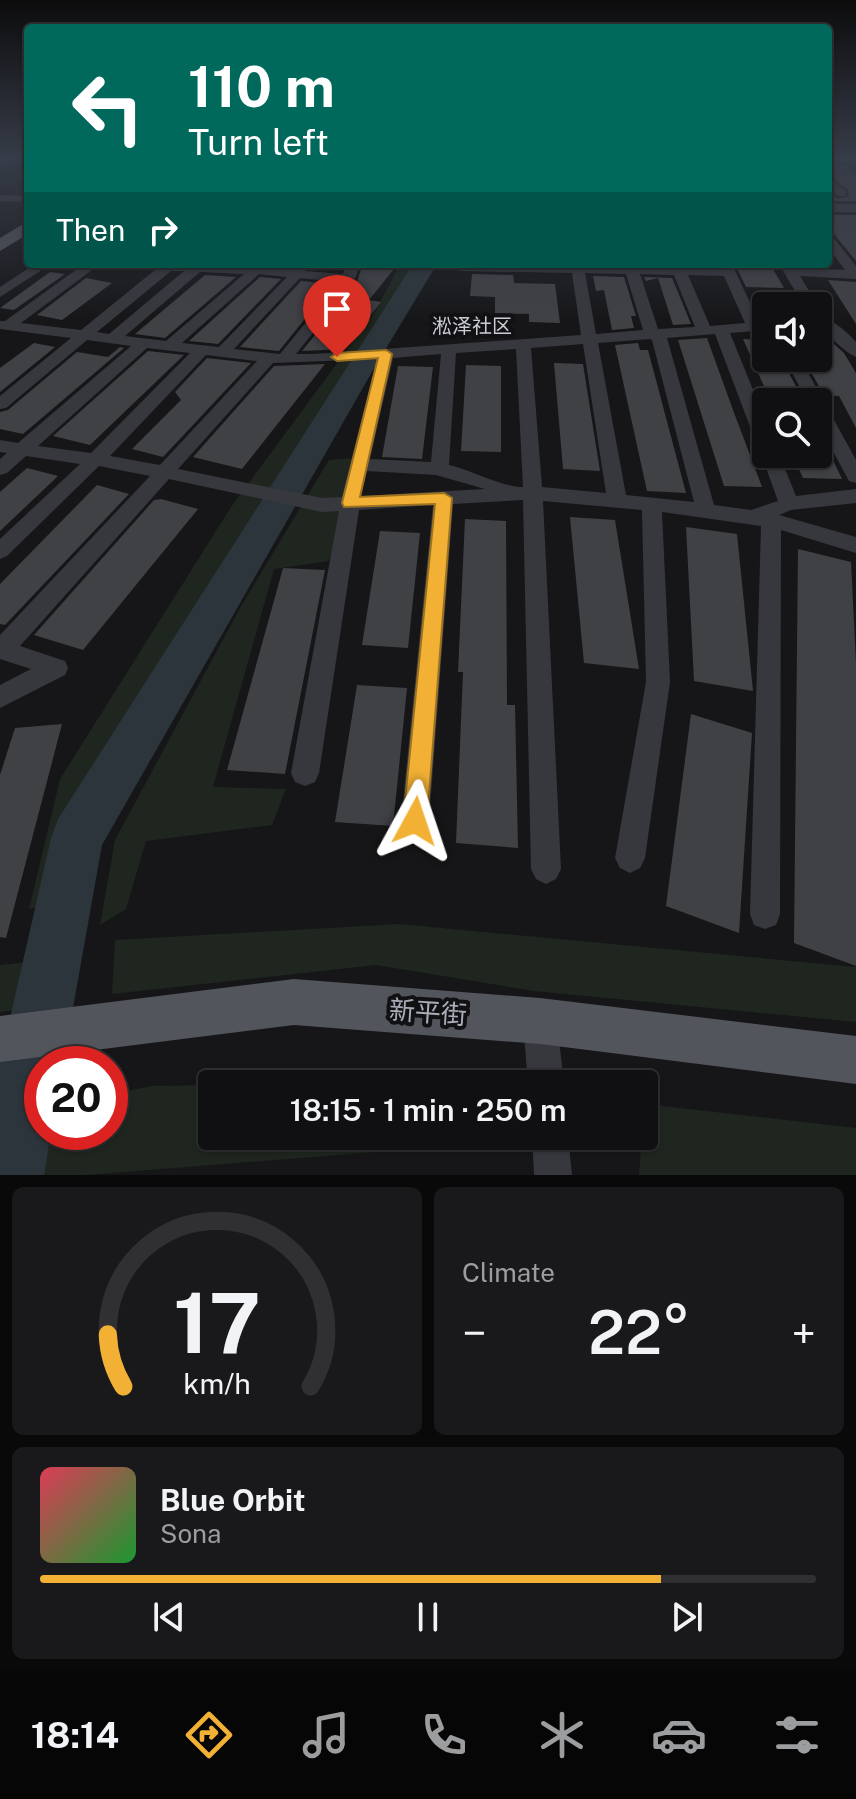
<!DOCTYPE html>
<meta charset="utf-8">
<style>
:root{--surface:#101012;--page:#19191b;--text:#f1f3f6;--muted:#9c9d9f;--line:#303032;--accent:#f2b134}
body{margin:0;font-family:"Public Sans","Noto Sans SC",sans-serif;background:var(--page);color:var(--text);height:100vh;display:flex;flex-direction:column;font-size:30px;white-space:nowrap}
*{box-sizing:border-box;margin:0}
p{font-size:26px;color:var(--muted)}
.icon{flex:none;width:44px;height:44px;fill:none;stroke:currentColor;stroke-width:2;stroke-linecap:round;stroke-linejoin:round}
.map{position:relative;height:1175px;overflow:hidden}
.panel{display:flex;flex-direction:column;gap:12px;padding:12px;background:#09090a;flex:1}
.panel>*{flex:none}
.banner{position:absolute;left:24px;top:24px;width:808px;height:244px;border-radius:8px;box-shadow:0 2px 6px #0004,0 0 0 2px var(--line);background:#00695c;color:#fff;overflow:hidden}
.controls{position:absolute;left:752px;top:292px;display:grid;gap:16px}
.controls a{display:grid;place-items:center;width:80px;height:80px;border-radius:8px;background:var(--surface);box-shadow:0 2px 6px #0004,0 0 0 2px var(--line);font-size:40px}
.speed{position:absolute;left:24px;top:1046px;display:flex;gap:16px;font-size:40px;font-weight:700;text-align:center}
.speed>*{display:grid;place-content:center;width:104px;height:104px;border-radius:50%;background:var(--surface);box-shadow:0 2px 6px #0004,0 0 0 2px var(--line);line-height:1}
.speed .limit{border:12px solid #d22;background:#fff;color:#111}
.pin{position:absolute;display:grid;place-items:center;width:68px;height:68px;color:#fff;margin:-82px -34px;border-radius:50% 50% 50% 0;rotate:-45deg;box-shadow:0 0 8px #0007}
.pin .icon{rotate:45deg}
.me{position:absolute;width:88px;margin:-44px;rotate:5deg;stroke-linejoin:round;filter:drop-shadow(0 0 6px #0008)}
.turn{display:flex;align-items:center;gap:28px;height:168px;padding:0 32px;font-size:36px}
.turn .icon{width:104px;height:104px;stroke-width:2.5}
.turn b{display:block;font-size:56px;line-height:68px}
.then{display:flex;align-items:center;height:76px;padding:0 32px;background:#0003;gap:16px;font-size:30px}
.big{font-size:60px;font-weight:600;line-height:1.1}
.panel .card{flex:1;display:flex;flex-direction:column;justify-content:center;gap:12px;min-width:0;padding:0 28px;border-radius:12px;background:var(--page)}
.panel .dial{align-items:center;gap:0}
.dial svg{height:208px;overflow:visible;fill:none;stroke:var(--line);stroke-width:7;stroke-linecap:round;text-anchor:middle}
.dial text{fill:var(--text);stroke:none}
.song{display:flex;align-items:center;gap:24px}
.cover{width:96px;height:96px;border-radius:12px;background:linear-gradient(135deg,hsl(350 70% 55%),hsl(130 70% 35%))}
.played{height:8px;border-radius:4px;background:linear-gradient(90deg,var(--accent) 80%,var(--line) 80%)}
.keys{display:flex;justify-content:space-around;direction:ltr}
.heat{display:flex;justify-content:space-between;align-items:center;font-size:44px;direction:ltr}
.panel .tiles{flex:1;display:grid;gap:12px;grid-template-columns:1fr 1fr}
.card:last-child{grid-column:span 2}
.trip{position:absolute;left:198px;top:1070px;width:460px;height:80px;border-radius:8px;background:var(--surface);box-shadow:0 2px 6px #0004,0 0 0 2px var(--line);font-weight:600;line-height:80px;text-align:center}
.dock{display:flex;height:128px;justify-content:space-around;align-items:center;background:#060607;color:var(--muted)}
.dock .icon{width:56px;height:56px}
.dock .selected{color:var(--accent)}
.dock b{font-size:36px;color:var(--text)}
.map>svg:first-child{display:block}
.green{fill:#1e261f}
.lines{fill:none;stroke-linecap:round;stroke-linejoin:round}
.river{fill:#2c353c;fill-rule:evenodd}
.building{fill:#404145}
.minor{fill:#37383d;fill-rule:evenodd}
.major{fill:#53555c;fill-rule:evenodd}
.route{fill:#f2b134;stroke:#9d7322;stroke-width:2}
.labels{text-anchor:middle;dominant-baseline:central;stroke-width:8;stroke-linejoin:round;paint-order:stroke}
.far-neighbourhood-label{font-size:20px;fill:#c9ccd4;stroke:#111113}
.near-street-label{font-size:26px;fill:#a8adb8;stroke:#111113}
</style>
<div class="map">
<svg width="856" height="1175" viewBox="0 0 856 1175">
<rect width="100%" height="100%" fill="#161618"/>
<g class="green">
<polygon points="400,264 420,264 93,807 71,898 29,909 60,779 231,507 375,312"/>
<polygon points="366,457 329,561 274,569 213,787 286,789 272,825 146,841 126,909 100,925 115,840 240,608 329,460"/>
<polygon points="399,924 856,967 856,1022 534,991 376,965 112,994 115,940"/>
<polygon points="57,959 46,1006 0,1012 0,965"/>
<polygon points="212,1085 212,1136 487,1136 490,1143 86,1175 0,1175 0,1115 42,1107 42,1132 110,1132 110,1094 153,1086"/>
<polygon points="644,1104 856,1128 856,1175 639,1175 642,1136 644,1136"/>
</g>
<g class="lines">
<polygon class="river" points="413,264 437,264 373,370 102,845 63,1064 42,1064 42,1132 51,1132 44,1175 0,1175 0,1062 51,838 58,819"/>
</g>
<g class="building">
<polygon points="828,166 847,166 856,175 856,201 828,201 828,190 838,199 849,196 848,190 828,174"/>
<polygon points="828,215 856,215 856,261 834,234 828,232"/>
<polygon points="363,264 398,264 369,300 381,302 344,349 302,351 356,284"/>
<polygon points="735,264 770,264 784,288 746,287"/>
<polygon points="50,272 65,274 14,310 0,308"/>
<polygon points="472,274 513,275 514,283 555,284 560,323 529,322 529,314 495,313 495,297 470,296"/>
<polygon points="205,275 236,277 165,338 135,334"/>
<polygon points="593,276 624,277 636,316 631,316 634,328 612,330 604,290 596,291"/>
<polygon points="260,277 281,279 218,344 189,341"/>
<polygon points="644,277 672,278 691,324 673,325 658,278 646,281"/>
<polygon points="86,278 112,283 62,320 37,315"/>
<polygon points="828,280 856,282 856,324"/>
<polygon points="301,281 333,284 279,351 240,347"/>
<polygon points="818,335 824,335 844,353 856,373 856,428 839,396 824,395 803,358 818,358"/>
<polygon points="707,338 733,410 762,487 724,486 678,340"/>
<polygon points="743,339 766,340 766,358 781,358 800,394 767,393"/>
<polygon points="34,343 55,347 0,392 0,368"/>
<polygon points="638,343 640,350 648,350 686,493 647,491 615,345"/>
<polygon points="120,347 124,348 23,434 0,429 0,412 8,410 77,352 108,357"/>
<polygon points="148,351 184,355 90,445 53,436"/>
<polygon points="207,358 251,363 163,457 132,449 181,400 175,392"/>
<polygon points="554,363 583,364 600,471 563,469"/>
<polygon points="325,364 242,469 193,457 274,366"/>
<polygon points="466,365 501,366 501,452 461,451"/>
<polygon points="398,366 433,367 422,459 382,457"/>
<polygon points="792,454 830,454 842,479 803,478"/>
<polygon points="27,468 58,476 0,531 0,492"/>
<polygon points="97,485 129,494 5,625 0,624 0,584"/>
<polygon points="161,499 198,509 83,650 34,635 154,500"/>
<polygon points="570,517 615,520 639,669 584,663"/>
<polygon points="465,519 506,521 507,705 515,705 518,848 456,843 463,672 458,672"/>
<polygon points="686,527 737,534 753,691 694,681"/>
<polygon points="380,531 420,533 408,648 362,645"/>
<polygon points="798,549 851,562 856,663 856,966 794,943"/>
<polygon points="283,568 325,570 285,774 227,770"/>
<polygon points="357,685 407,688 393,826 335,822"/>
<polygon points="691,714 752,733 739,933 666,906"/>
<polygon points="62,724 6,938 0,937 0,775 15,728"/>
</g>
<g class="lines">
<g class="minor">
<polygon points="5,157 17,157 0,169 0,161"/>
<polygon points="828,157 851,157 854,160 849,163 828,163"/>
<polygon points="28,174 28,182 21,181 21,177"/>
<polygon points="828,177 846,192 846,196 838,196 828,186"/>
<polygon points="0,195 28,196 28,202 0,201"/>
<rect x="828" y="204" width="28" height="8"/>
<polygon points="828,235 832,236 856,266 856,279 800,276 818,306 804,306 779,264 793,264 795,268 845,270 828,247"/>
<polygon points="35,264 51,264 0,297 0,287"/>
<path d="M84 264H100L21 323 81 330 155 270 109 268 102 264H266L264 267 292 269 294 264H308L305 271 343 274 346 264H360L354 282 296 354H313L581 335 572 273 461 271 456 270 454 264H637L671 267 669 264H683L684 267 720 268 718 264H732L759 322H766V330L730 333 766 422V454H779L796 496 856 489V503L791 510 779 515 856 537V553L781 530 780 914 776 925 765 929 754 925 750 914 761 526 662 512 670 682 645 858 640 868 630 873 620 868 615 858 646 682 642 510 543 501 561 869 556 879 546 884 536 879 531 869 523 500 453 504 429 821 425 831 415 835 405 831 401 821 433 505 359 510 319 773 315 782 305 786 295 782 291 773 339 511 322 512 169 479 20 646 65 661 68 668 65 675 0 708V685L31 669 0 659V635L150 476 99 466 7 556 0 559V539L80 464 26 456 7 473 0 475V459L7 453 0 452V440L18 443 131 346 87 340 6 408 0 409V396L71 338 0 329V321H5ZM171 271H184L109 334 97 332ZM200 272 244 274 166 341 125 336ZM585 273 626 274 643 330 596 334ZM259 274 287 277 219 347 182 343ZM640 274 674 275 695 327 658 329ZM688 275 724 276 745 323 710 326ZM300 278 339 282 280 354 234 349ZM715 334 757 445 763 450 761 454 778 501 751 510 714 505 667 338ZM650 339 652 340 694 502 626 495 598 343ZM583 344 606 493 542 487 531 348ZM147 348 190 353 91 453 38 446ZM516 349 523 487C504 488 471 470 449 465L456 353ZM441 354 431 462 370 459 393 358ZM206 355 257 361 160 465 110 456ZM377 359 342 497 322 498 178 469 273 363ZM367 471 436 475 485 489 361 496Z"/>
<path d="M818 317C832 318 847 332 856 342V357C843 352 830 335 818 326Z"/>
<polygon points="784,358 800,358 856,460 856,483 849,481 818,423 818,402 808,402"/>
<polygon points="540,1004 552,1009 557,1021 564,1084 528,1084 523,1021 528,1009"/>
<polygon points="532,1136 568,1136 572,1175 534,1175"/>
</g>
<g class="major">
<polygon points="28,221 28,234 0,251 0,238"/>
<polygon points="294,979 540,998 856,1036 856,1084 540,1044 294,1025 0,1062 0,1016"/>
</g>
</g>
<linearGradient id="sky" x2="0" y2="1"><stop stop-color="#0c0c0d"/><stop offset="0.49" stop-color="#363c48"/><stop offset="1" stop-color="#363c48" stop-opacity="0"/></linearGradient>
<rect width="856" height="322" fill="url(#sky)"/>
<polygon class="route" points="386,350 392,354 360,497 444,493 452,498 427,821 423,829 415,832 407,829 403,821 435,504 344,507 342,503 378,358 337,361 331,357 337,353"/>
<g class="labels">
<g class="far-neighbourhood-label">
<text x="472" y="326">淞泽社区</text>
</g>
<g class="near-street-label">
<text transform="translate(428 1012) rotate(4)">新平街</text>
</g>
</g>
</svg>
<div class="controls">
<a><svg class="icon" aria-label="sound" viewBox="0 0 24 24"><path d="M4 9h4l5-4v14l-5-4H4zM17 9q2 3 0 6"/></svg></a>
<a><svg class="icon" aria-label="search" viewBox="0 0 24 24"><circle cx="10" cy="10" r="6"/><path d="M15 15l6 6"/></svg></a>
</div>
<div class="speed"><div class="limit">20</div></div>
<div class="pin" style="left:337px;top:357px;background:#d93025"><svg class="icon" aria-label="arrive" viewBox="0 0 24 24"><path d="M6 21V4h12l-3 4 3 4H6"/></svg></div>
<svg class="me" style="left:415px;top:821px" viewBox="-20 -20 40 40"><path d="M0-17L14 15 0 8-14 15z" fill="#f2b134" stroke="#fff" stroke-width="4"/></svg>
<div class="trip">18:15 · 1 min · 250 m</div>
<div class="banner">
<div class="turn"><svg class="icon" aria-label="left" viewBox="0 0 24 24"><path d="M17 20v-9H6M10 6l-5 5 5 5"/></svg><div><b>110 m</b>Turn left</div></div>
<div class="then">Then<svg class="icon" aria-label="right" viewBox="0 0 24 24"><path d="M7 20v-9h11M14 6l5 5-5 5"/></svg></div>
</div>
</div>
<section class="panel">
<div class="tiles">
<div class="card dial"><svg viewBox="0 0 100 80">
<path d="M14 69A42 42 0 1 1 86 69"/>
<path d="M14 69A42 42 0 0 1 8 49" stroke="#f2b134"/>
<text x="50" y="56" font-size="32" font-weight="700">17</text>
<text x="50" y="72" font-size="11">km/h</text>
</svg></div>
<div class="card"><p>Climate</p>
<div class="heat"><a>−</a><b class="big">22°</b><a>+</a></div>
</div>
<div class="card">
<div class="song"><i class="cover"></i><div><b>Blue Orbit</b><p>Sona</p></div></div>
<div class="played"></div>
<div class="keys"><svg class="icon" aria-label="previous" viewBox="0 0 24 24"><path d="M18 5L8 12l10 7zM5 5v14"/></svg><svg class="icon" aria-label="pause" viewBox="0 0 24 24"><path d="M8 5v14M16 5v14"/></svg><svg class="icon" aria-label="next" viewBox="0 0 24 24"><path d="M6 5l10 7-10 7zM19 5v14"/></svg></div>
</div>
</div>
</section>
<nav class="dock">
<b>18:14</b>
<svg class="icon selected" aria-label="directions" viewBox="0 0 24 24"><path d="M12 3l9 9-9 9-9-9zM9 14v-3h6M13 9l2 2-2 2"/></svg>
<svg class="icon" aria-label="music" viewBox="0 0 24 24"><path d="M9 18V5l10-2v13"/><circle cx="6" cy="18" r="3"/><circle cx="16" cy="16" r="3"/></svg>
<svg class="icon" aria-label="phone" viewBox="0 0 24 24"><path d="M5 4h4l2 5-3 2q2 4 5 5l2-3 5 2v4C11 20 4 13 5 4z"/></svg>
<svg class="icon" aria-label="climate" viewBox="0 0 24 24"><path d="M12 3v18M4 7l16 10M4 17L20 7"/></svg>
<svg class="icon" aria-label="car" viewBox="0 0 24 24"><path d="M5 17H2v-5l4-1 3-4h7l3 4 3 1v5h-3M9 17h6M6 11h13"/><circle cx="7" cy="17" r="2"/><circle cx="17" cy="17" r="2"/></svg>
<svg class="icon" aria-label="filters" viewBox="0 0 24 24"><path d="M4 7h16M4 17h16"/><circle cx="9" cy="7" r="2"/><circle cx="15" cy="17" r="2"/></svg>
</nav>
